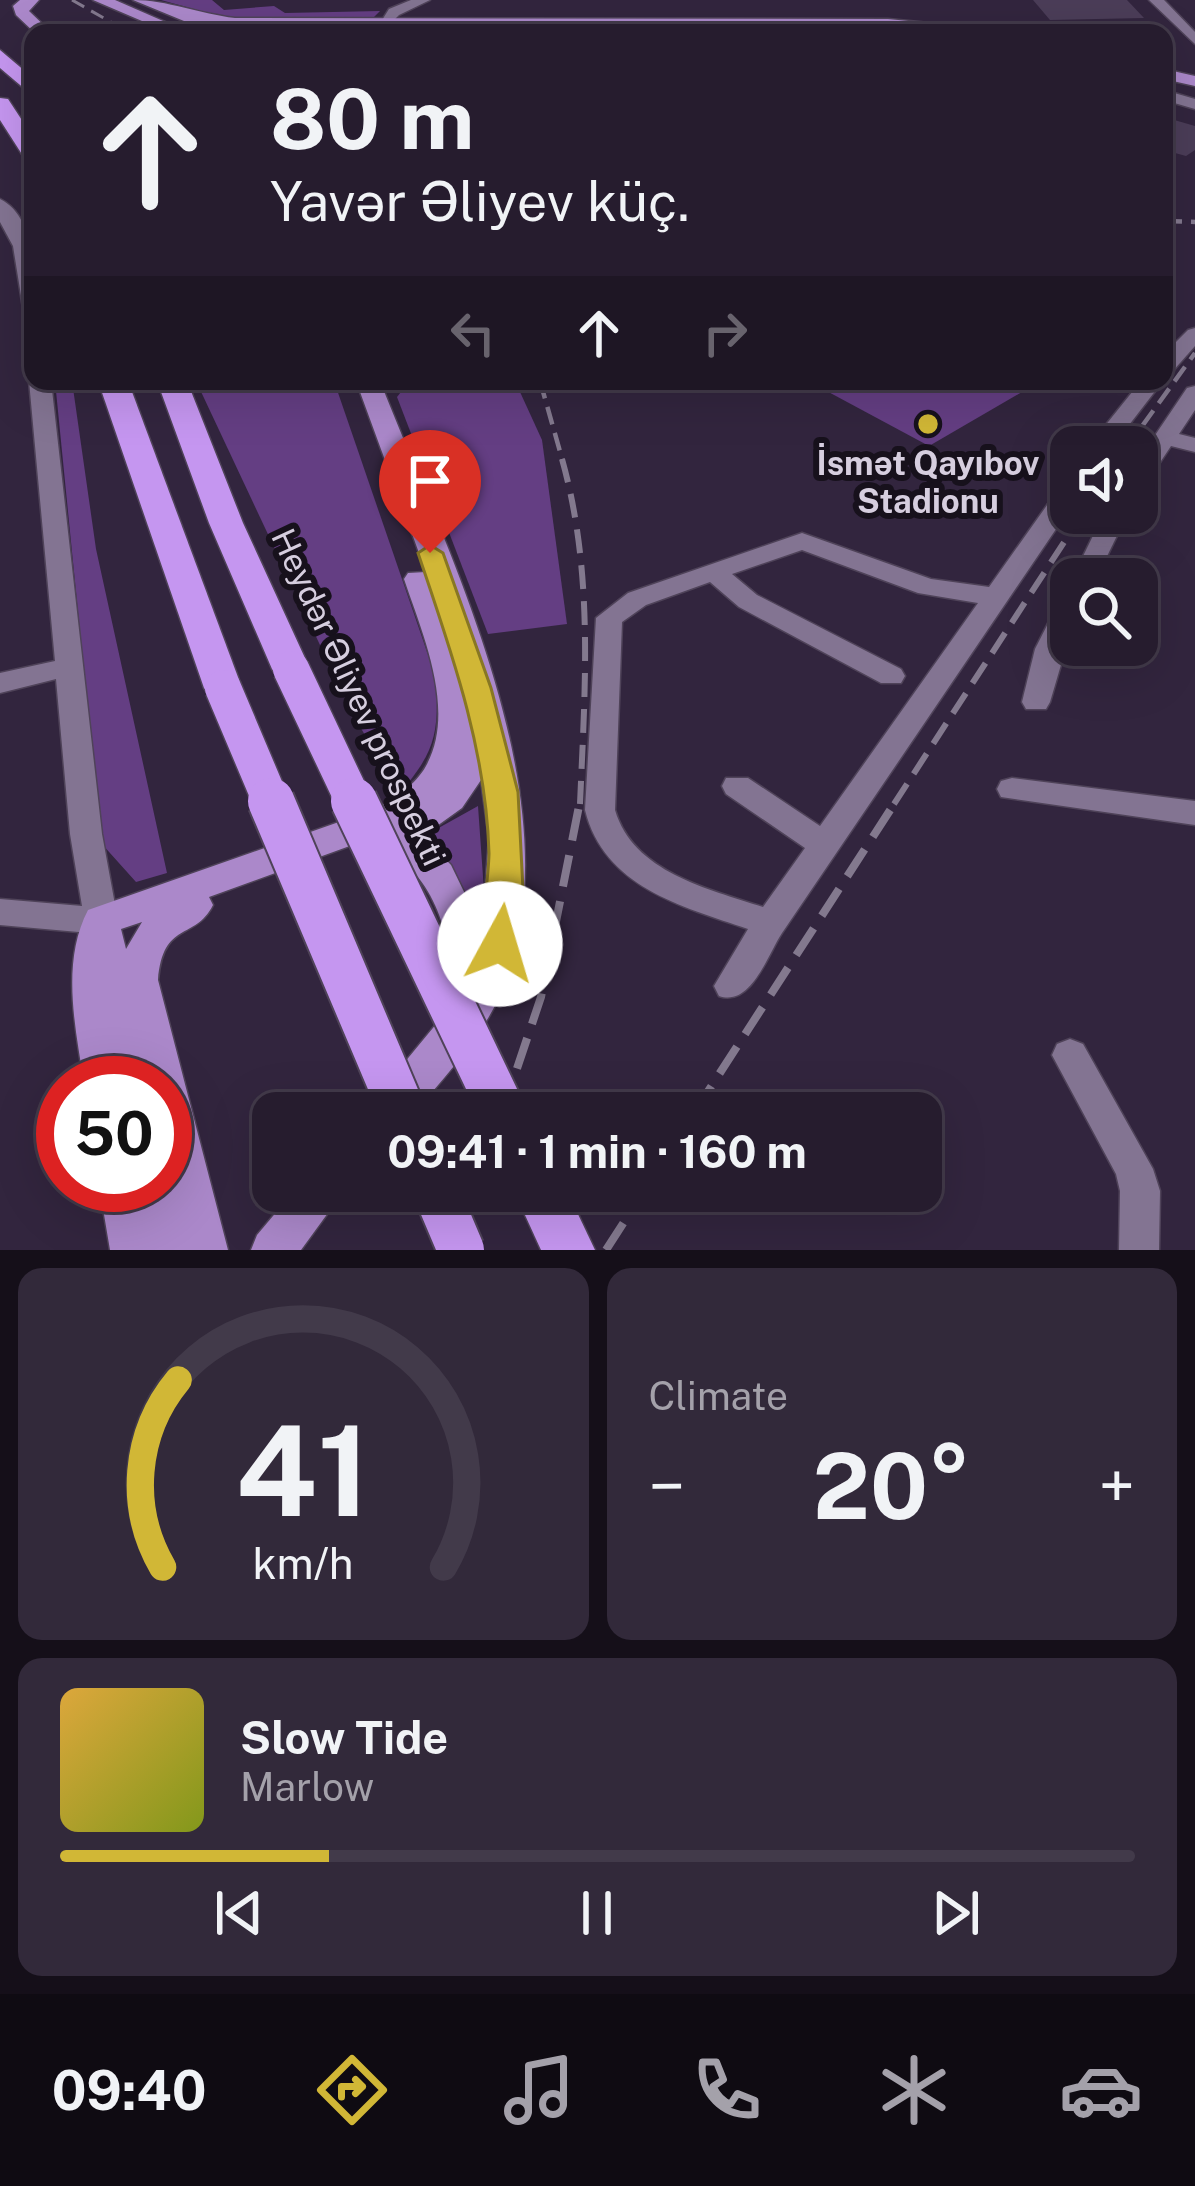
<!DOCTYPE html>
<meta charset="utf-8">
<style>
:root{--surface:#261c2e;--page:#32293a;--text:#f1f3f6;--muted:#a4a1aa;--line:#423a4a;--accent:#d1b736}
body{margin:0;font-family:"Public Sans",sans-serif;background:var(--page);color:var(--text);height:100vh;display:flex;flex-direction:column;font-size:45px;white-space:nowrap}
*{box-sizing:border-box;margin:0}
p{font-size:39px;color:var(--muted)}
.icon{flex:none;width:66px;height:66px;fill:none;stroke:currentColor;stroke-width:2;stroke-linecap:round;stroke-linejoin:round}
.map{position:relative;height:1250px;overflow:hidden}
.side{display:flex;flex-direction:column;gap:18px;padding:18px;background:#150f19;flex:1}
.side>*{flex:none}
.guide{position:absolute;left:24px;top:24px;width:1149px;height:366px;border-radius:24px;box-shadow:0 12px 48px #0002,0 0 0 3px var(--line);background:#261c2e;color:var(--text);overflow:hidden}
.fabs{position:absolute;left:1050px;top:426px;display:grid;gap:24px}
.fabs a{display:grid;place-items:center;width:108px;height:108px;border-radius:24px;background:var(--surface);box-shadow:0 12px 48px #0002,0 0 0 3px var(--line);font-size:60px}
.speed{position:absolute;left:36px;top:1056px;display:flex;gap:24px;font-size:60px;font-weight:700;text-align:center}
.speed>*{display:grid;place-content:center;width:156px;height:156px;border-radius:50%;background:var(--surface);box-shadow:0 12px 48px #0002,0 0 0 3px var(--line);line-height:1}
.speed .limit{border:18px solid #d22;background:#fff;color:#111}
.pin{position:absolute;display:grid;place-items:center;width:102px;height:102px;color:#fff;margin:-123px -51px;border-radius:50% 50% 50% 0;rotate:-45deg;box-shadow:0 0 12px #0007}
.pin .icon{rotate:45deg}
.me{position:absolute;width:132px;margin:-66px;rotate:6deg;stroke-linejoin:round;filter:drop-shadow(0 0 9px #0008)}
.turn{display:flex;align-items:center;gap:42px;height:252px;padding:0 48px;font-size:54px}
.turn .icon{width:156px;height:156px;stroke-width:2.5}
.turn b{display:block;font-size:84px;line-height:102px}
.lanes{display:flex;align-items:center;height:114px;padding:0 48px;background:#0003;justify-content:center;gap:60px;direction:ltr}
.lanes .off{opacity:.35}
.big{font-size:90px;font-weight:700;line-height:1.1}
.side .card{flex:1;display:flex;flex-direction:column;justify-content:center;gap:18px;min-width:0;padding:0 42px;border-radius:24px;background:var(--page)}
.side .dial{align-items:center;gap:0}
.dial svg{height:312px;overflow:visible;fill:none;stroke:var(--line);stroke-width:7;stroke-linecap:round;text-anchor:middle}
.dial text{fill:var(--text);stroke:none}
.song{display:flex;align-items:center;gap:36px}
.cover{width:144px;height:144px;border-radius:18px;background:linear-gradient(135deg,hsl(40 70% 55%),hsl(70 70% 35%))}
.played{height:12px;border-radius:6px;background:linear-gradient(90deg,var(--accent) 25%,var(--line) 25%)}
.keys{display:flex;justify-content:space-around;direction:ltr}
.heat{display:flex;justify-content:space-between;align-items:center;font-size:66px;direction:ltr}
.side .tiles{flex:1;display:grid;gap:18px;grid-template-columns:1fr 1fr}
.card:last-child{grid-column:span 2}
.trip{position:absolute;left:252px;top:1092px;width:690px;height:120px;border-radius:24px;background:var(--surface);box-shadow:0 12px 48px #0002,0 0 0 3px var(--line);font-weight:700;line-height:120px;text-align:center}
.dock{display:flex;height:192px;justify-content:space-around;align-items:center;background:#0f0b12;color:var(--muted)}
.dock .icon{width:84px;height:84px}
.dock .current{color:var(--accent)}
.dock b{font-size:54px;color:var(--text)}
.map>svg:first-child{display:block}
.green{fill:#643e83}
.building{fill:#4b3d58}
.lines{fill:none;stroke-linecap:round;stroke-linejoin:round}
.minor-casing{stroke:#4f4359;stroke-width:3}
.major-casing{stroke:#4f4359;stroke-width:3}
.highway-casing{stroke:#4f4359;stroke-width:3}
.minor{fill:#837492;fill-rule:evenodd}
.major{fill:#ab88ca;fill-rule:evenodd}
.highway{fill:#c596f0;fill-rule:evenodd}
.rail-far3{stroke:#83798e;stroke-width:3;stroke-dasharray:14 8;stroke-linecap:butt}
.rail-far2{stroke:#83798e;stroke-width:4.5;stroke-dasharray:18 9;stroke-linecap:butt}
.rail-far1{stroke:#83798e;stroke-width:6;stroke-dasharray:24 12;stroke-linecap:butt}
.rail{stroke:#83798e;stroke-width:8;stroke-dasharray:32 15;stroke-linecap:butt}
.highway-bridge-far1-casing{stroke:#4f4359;stroke-width:39;stroke-linecap:butt}
.highway-bridge-casing{stroke:#4f4359;stroke-width:50;stroke-linecap:butt}
.highway-bridge-far1{stroke:#c596f0;stroke-width:36}
.highway-bridge{stroke:#c596f0;stroke-width:46}
.route{fill:#d1b736;stroke:#887723;stroke-width:3}
.poi-dot{fill:#d1b736;stroke:#17111c;stroke-width:4.5}
.labels{text-anchor:middle;dominant-baseline:central;stroke-width:12;stroke-linejoin:round;paint-order:stroke}
.poi-label{font-size:33px;font-weight:bold;fill:#d6cedf;stroke:#17111c}
.street-label{font-size:33px;fill:#d6cedf;stroke:#17111c}
</style>
<div class="map">
<svg width="1195" height="1250" viewBox="0 0 1195 1250">
<rect width="100%" height="100%" fill="#32253e"/>
<g class="green">
<polygon points="161,0 212,0 224,10 274,6 285,13 380,11 373,18 230,19"/>
<polygon points="55,381 72,381 96,549 167,873 136,882 101,843"/>
<path d="M196 381H334L436 678C439 733 436 751 399 794L351 711Z"/>
<polygon points="425,381 515,381 542,440 567,624 488,634 397,397 405,387"/>
<polygon points="808,381 1041,381 929,446"/>
<polygon points="478,806 485,905 481,935 460,887 426,835"/>
</g>
<g class="building">
<polygon points="1033,0 1127,0 1144,18 1050,20"/>
<polygon points="1164,117 1195,126 1195,150 1186,156 1164,150"/>
</g>
<g class="lines">
<defs>
<g id="minor">
<polygon points="411,0 430,0 399,15 389,25 379,25 389,9"/>
<polygon points="1149,0 1164,0 1195,32 1195,44"/>
<polygon points="1164,90 1195,99 1195,109 1164,100"/>
<path d="M0 199C38 218 33 278 33 314L23 308 13 246 0 222Z"/>
<polygon points="1195,328 1195,346 1172,372 1164,373 1164,354 1188,330"/>
<polygon points="33,376 33,381 51,381 102,834 118,921 113,931 101,934 0,925 0,899 82,906 70,834 56,679 0,693 0,673 55,661 29,381"/>
<polygon points="1141,381 1163,381 1112,447 1088,447"/>
<polygon points="1195,386 1195,410 1179,434 1195,438 1195,452 1171,446 1145,485 1137,487 1137,462 1187,388"/>
<path d="M1071 482V507L782 933C767 956 751 1007 719 996L714 986 748 929C681 906 604 887 585 810L596 618 628 593 802 533 931 579 989 587 1062 484ZM802 550 918 593 978 603 820 826 748 778H726L722 786 726 794 805 848 763 907C708 889 633 872 615 810L622 622 646 605 710 582 739 607 881 683H901L905 676 901 669 757 595 732 574Z"/>
<polygon points="1104,513 1128,513 1096,579 1071,581"/>
<polygon points="1071,593 1071,631 1050,702 1046,709 1026,709 1022,702 1035,649 1062,596"/>
<polygon points="1012,778 1195,801 1195,825 1001,797 997,789 1001,781"/>
<polygon points="1070,1039 1083,1044 1153,1169 1160,1191 1159,1250 1119,1250 1120,1191 1116,1174 1052,1055 1057,1044"/>
</g>
<g id="major">
<polygon points="20,0 39,0 29,11 52,33 35,33 16,15 13,6"/>
<polygon points="93,0 115,0 170,24 156,27"/>
<path d="M133 0C167 0 200 14 235 18L888 19 980 28 988 33 235 28 184 21Z"/>
<polygon points="1164,69 1195,76 1195,86 1164,79"/>
<path d="M356 381H380C446 550 572 795 507 978 489 1030 449 1072 414 1113H372L376 1097 456 1000C448 928 438 874 369 839L209 897 213 905C195 941 163 920 158 980L228 1250H110L99 1185H165V1083H84C75 1026 61 962 88 910L376 809C395 797 415 786 426 766 457 710 422 633 404 579L408 573 426 572ZM481 780 489 839 482 929 451 865 423 836 462 808ZM142 922 126 949 121 929Z"/>
<polygon points="294,1191 344,1191 301,1250 251,1250 257,1235"/>
</g>
<g id="highway">
<polygon points="0,50 33,78 33,96 0,68"/>
<polygon points="0,98 8,99 33,137 33,161 25,159 0,120"/>
<polygon points="98,381 128,381 242,688 236,697 223,701 210,697 204,688"/>
<polygon points="157,381 187,381 243,523 310,669 304,678 291,682 278,678 272,669 209,523"/>
<polygon points="514,1191 567,1191 595,1250 541,1250"/>
</g>
</defs>
<use href="#minor" class="minor-casing"/>
<use href="#major" class="major-casing"/>
<use href="#highway" class="highway-casing"/>
<use href="#minor" class="minor"/>
<use href="#major" class="major"/>
<use href="#highway" class="highway"/>
<polyline class="rail-far3" points="72,0 130,33"/>
<g class="rail-far2">
<polyline points="1164,221 1195,222"/>
<polyline points="540,381 563,462"/>
<polyline points="1127,447 1195,353"/>
</g>
<g class="rail-far1">
<path d="M562 459C594 573 585 687 580 804"/>
<polyline points="894,804 1083,513"/>
</g>
<g class="rail">
<polyline points="502,1113 541,997 580,801"/>
<polyline points="694,1113 896,801"/>
<polyline points="452,1250 475,1191"/>
<polyline points="606,1250 644,1191"/>
</g>
<defs>
<g id="highway-bridge-far1">
<polyline points="291,669 355,804"/>
<polyline points="223,688 272,804"/>
</g>
<g id="highway-bridge">
<polyline points="271,801 403,1113"/>
<polyline points="354,801 503,1113"/>
<polyline points="436,1191 461,1250"/>
</g>
</defs>
<use href="#highway-bridge-far1" class="highway-bridge-far1-casing"/>
<use href="#highway-bridge" class="highway-bridge-casing"/>
<use href="#highway-bridge-far1" class="highway-bridge-far1"/>
<use href="#highway-bridge" class="highway-bridge"/>
</g>
<path class="route" d="M430 545 443 553 491 688 518 792 523 890 512 954 500 958 488 954C478 935 489 878 489 853 486 748 451 651 418 553Z"/>
<circle class="poi-dot" cx="928" cy="424" r="12"/>
<g class="labels">
<g class="poi-label">
<text x="928" y="463">İsmət Qayıbov<tspan x="928" dy="38">Stadionu</tspan></text>
</g>
<g class="street-label">
<text transform="translate(359 697) rotate(65)">Heydər Əliyev prospekti</text>
</g>
</g>
</svg>
<div class="fabs">
<a><svg class="icon" aria-label="sound" viewBox="0 0 24 24"><path d="M4 9h4l5-4v14l-5-4H4zM17 9q2 3 0 6"/></svg></a>
<a><svg class="icon" aria-label="search" viewBox="0 0 24 24"><circle cx="10" cy="10" r="6"/><path d="M15 15l6 6"/></svg></a>
</div>
<div class="speed"><div class="limit">50</div></div>
<div class="pin" style="left:430px;top:553px;background:#d93025"><svg class="icon" aria-label="arrive" viewBox="0 0 24 24"><path d="M6 21V4h12l-3 4 3 4H6"/></svg></div>
<svg class="me" style="left:500px;top:944px" viewBox="-20 -20 40 40"><circle r="19" fill="#fff"/><path d="M0-13L10 11 0 6-10 11z" fill="#d1b736"/></svg>
<div class="trip">09:41 · 1 min · 160 m</div>
<div class="guide">
<div class="turn"><svg class="icon" aria-label="ahead" viewBox="0 0 24 24"><path d="M12 20V5M6 11l6-6 6 6"/></svg><div><b>80 m</b>Yavər Əliyev küç.</div></div>
<div class="lanes"><svg class="icon off" aria-label="left" viewBox="0 0 24 24"><path d="M17 20v-9H6M10 6l-5 5 5 5"/></svg><svg class="icon" aria-label="ahead" viewBox="0 0 24 24"><path d="M12 20V5M6 11l6-6 6 6"/></svg><svg class="icon off" aria-label="right" viewBox="0 0 24 24"><path d="M7 20v-9h11M14 6l5 5-5 5"/></svg></div>
</div>
</div>
<section class="side">
<div class="tiles">
<div class="card dial"><svg viewBox="0 0 100 80">
<path d="M14 69A42 42 0 1 1 86 69"/>
<path d="M14 69A42 42 0 0 1 18 21" stroke="#d1b736"/>
<text x="50" y="56" font-size="32" font-weight="700">41</text>
<text x="50" y="72" font-size="11">km/h</text>
</svg></div>
<div class="card"><p>Climate</p>
<div class="heat"><a>−</a><b class="big">20°</b><a>+</a></div>
</div>
<div class="card">
<div class="song"><i class="cover"></i><div><b>Slow Tide</b><p>Marlow</p></div></div>
<div class="played"></div>
<div class="keys"><svg class="icon" aria-label="previous" viewBox="0 0 24 24"><path d="M18 5L8 12l10 7zM5 5v14"/></svg><svg class="icon" aria-label="pause" viewBox="0 0 24 24"><path d="M8 5v14M16 5v14"/></svg><svg class="icon" aria-label="next" viewBox="0 0 24 24"><path d="M6 5l10 7-10 7zM19 5v14"/></svg></div>
</div>
</div>
</section>
<nav class="dock">
<b>09:40</b>
<svg class="icon current" aria-label="directions" viewBox="0 0 24 24"><path d="M12 3l9 9-9 9-9-9zM9 14v-3h6M13 9l2 2-2 2"/></svg>
<svg class="icon" aria-label="music" viewBox="0 0 24 24"><path d="M9 18V5l10-2v13"/><circle cx="6" cy="18" r="3"/><circle cx="16" cy="16" r="3"/></svg>
<svg class="icon" aria-label="phone" viewBox="0 0 24 24"><path d="M5 4h4l2 5-3 2q2 4 5 5l2-3 5 2v4C11 20 4 13 5 4z"/></svg>
<svg class="icon" aria-label="climate" viewBox="0 0 24 24"><path d="M12 3v18M4 7l16 10M4 17L20 7"/></svg>
<svg class="icon" aria-label="car" viewBox="0 0 24 24"><path d="M5 17H2v-5l4-1 3-4h7l3 4 3 1v5h-3M9 17h6M6 11h13"/><circle cx="7" cy="17" r="2"/><circle cx="17" cy="17" r="2"/></svg>
</nav>
